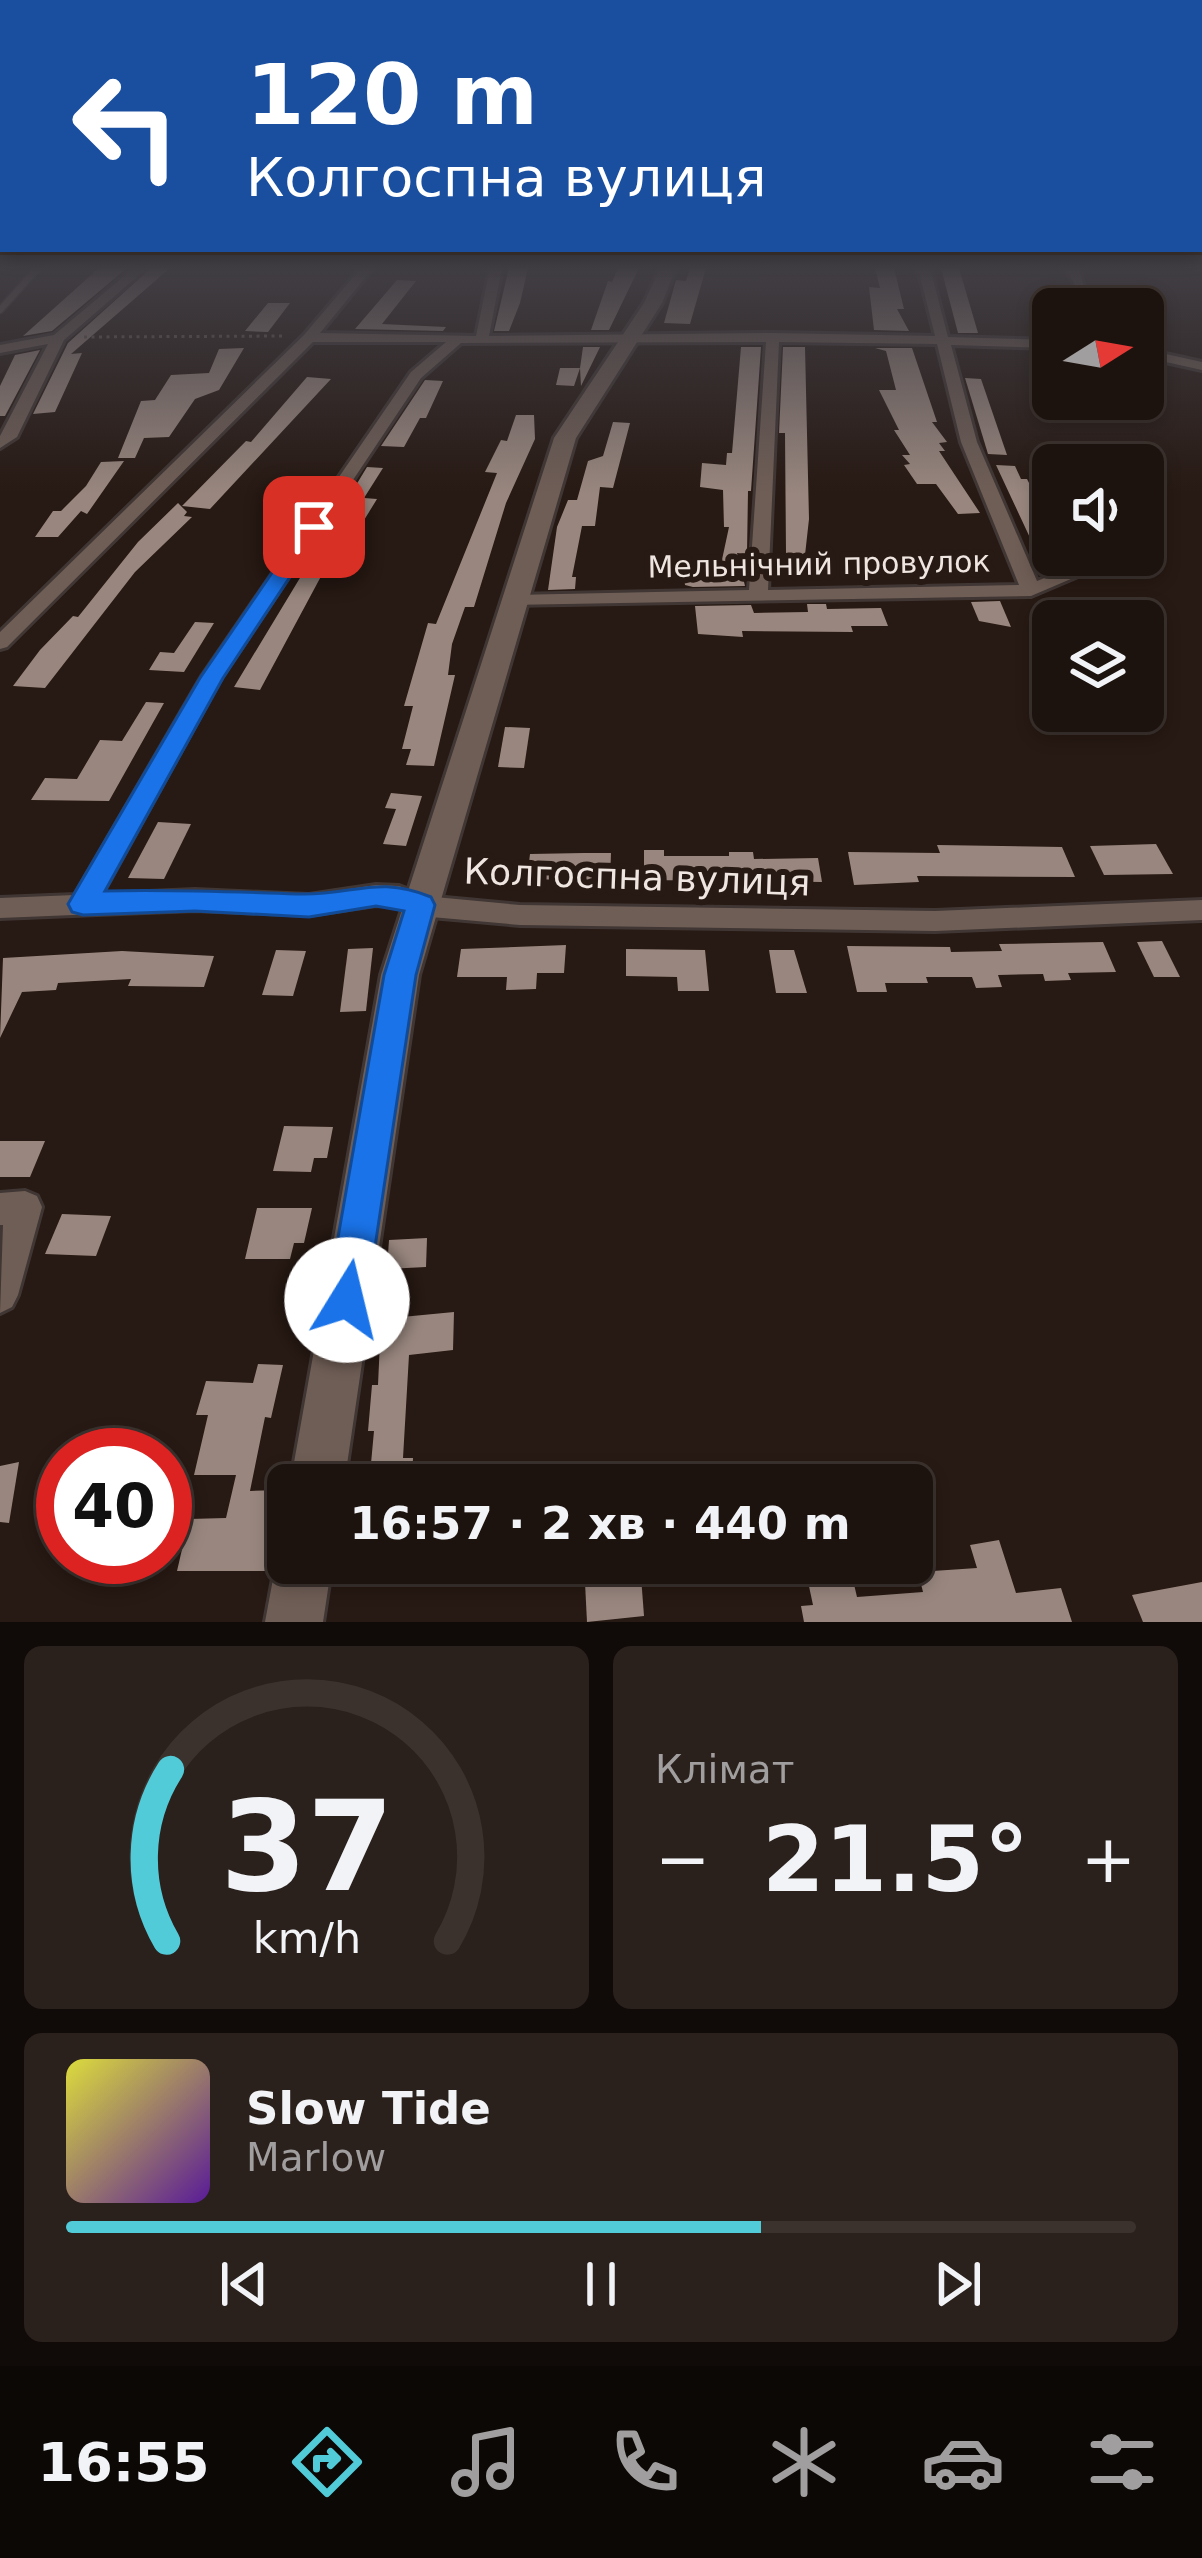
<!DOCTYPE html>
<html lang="uk">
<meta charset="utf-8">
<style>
:root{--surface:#1d130e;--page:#2a201c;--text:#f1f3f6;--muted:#a09e9e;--line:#3b322e;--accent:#52cbd9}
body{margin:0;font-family:"DejaVu Sans",sans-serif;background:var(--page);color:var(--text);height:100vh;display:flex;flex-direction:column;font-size:45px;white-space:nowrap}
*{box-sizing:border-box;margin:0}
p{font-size:39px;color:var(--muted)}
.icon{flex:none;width:66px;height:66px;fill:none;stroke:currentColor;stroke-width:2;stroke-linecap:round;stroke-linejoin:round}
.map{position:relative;height:1622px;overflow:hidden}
.details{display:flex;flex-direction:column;gap:24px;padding:24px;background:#100a08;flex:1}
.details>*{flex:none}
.hud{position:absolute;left:0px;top:0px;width:1203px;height:252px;box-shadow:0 6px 18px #0003,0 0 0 3px var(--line);background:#1a4fa0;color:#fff;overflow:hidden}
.needle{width:78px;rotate:79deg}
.tools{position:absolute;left:1032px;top:288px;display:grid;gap:24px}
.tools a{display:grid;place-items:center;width:132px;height:132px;border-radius:18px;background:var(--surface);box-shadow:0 6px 18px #0003,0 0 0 3px var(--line);font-size:60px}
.speed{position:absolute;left:36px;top:1428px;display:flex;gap:24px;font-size:60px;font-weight:700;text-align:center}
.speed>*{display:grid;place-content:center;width:156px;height:156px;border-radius:50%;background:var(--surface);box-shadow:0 6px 18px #0003,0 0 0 3px var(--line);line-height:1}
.speed .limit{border:18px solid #d22;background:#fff;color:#111}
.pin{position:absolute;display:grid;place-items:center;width:102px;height:102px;color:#fff;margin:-51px;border-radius:24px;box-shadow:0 6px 18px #0006}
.me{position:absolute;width:132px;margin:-66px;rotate:9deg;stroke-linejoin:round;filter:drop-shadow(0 0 9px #0008)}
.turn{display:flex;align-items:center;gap:42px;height:252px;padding:0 48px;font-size:54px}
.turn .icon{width:156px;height:156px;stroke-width:2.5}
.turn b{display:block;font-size:84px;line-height:102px}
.big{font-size:90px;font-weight:600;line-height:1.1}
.details .tile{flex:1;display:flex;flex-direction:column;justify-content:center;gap:18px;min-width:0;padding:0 42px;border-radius:18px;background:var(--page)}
.details .dial{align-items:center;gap:0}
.dial svg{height:312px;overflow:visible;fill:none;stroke:var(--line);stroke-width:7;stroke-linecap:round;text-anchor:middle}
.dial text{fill:var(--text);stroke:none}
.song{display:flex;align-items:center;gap:36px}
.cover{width:144px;height:144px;border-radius:18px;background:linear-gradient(135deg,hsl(60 70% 55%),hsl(270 70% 35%))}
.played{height:12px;border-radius:6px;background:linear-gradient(90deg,var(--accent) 65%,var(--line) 65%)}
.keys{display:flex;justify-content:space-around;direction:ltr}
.heat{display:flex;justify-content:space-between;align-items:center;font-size:66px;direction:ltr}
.details .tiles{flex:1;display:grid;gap:24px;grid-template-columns:1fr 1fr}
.tile:last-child{grid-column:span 2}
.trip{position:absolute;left:267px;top:1464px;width:666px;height:120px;border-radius:18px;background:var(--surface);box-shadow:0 6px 18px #0003,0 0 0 3px var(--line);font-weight:600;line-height:120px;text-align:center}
.tabs{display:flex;height:192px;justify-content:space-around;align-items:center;background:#0c0806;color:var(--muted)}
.tabs .icon{width:84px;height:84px}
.tabs .current{color:var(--accent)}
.tabs b{font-size:54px;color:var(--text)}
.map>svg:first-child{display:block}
.building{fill:#99877f}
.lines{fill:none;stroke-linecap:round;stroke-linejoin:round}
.lane-casing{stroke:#403633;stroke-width:9}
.street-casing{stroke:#403633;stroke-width:6}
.secondary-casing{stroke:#403633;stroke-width:6}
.path{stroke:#6a5d57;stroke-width:3;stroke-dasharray:3 4.5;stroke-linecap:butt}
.lane{stroke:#6f5e56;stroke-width:6}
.street{fill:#6f5e56;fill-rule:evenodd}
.secondary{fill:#6f5e56;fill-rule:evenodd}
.route{fill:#1a73e8;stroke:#114b97;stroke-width:3}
.labels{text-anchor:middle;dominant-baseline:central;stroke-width:12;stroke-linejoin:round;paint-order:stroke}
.far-street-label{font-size:30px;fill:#f0e6e1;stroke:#271913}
.street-label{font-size:36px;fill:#f0e6e1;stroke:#271913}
</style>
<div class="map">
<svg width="1202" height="1622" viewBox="0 0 1202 1622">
<rect width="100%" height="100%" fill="#271913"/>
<g class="building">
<polygon points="99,268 127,268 52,331 23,336"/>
<polygon points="151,268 170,268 71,354 82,353 55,412 33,414 68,343"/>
<polygon points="509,268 528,268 520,303 509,331 494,331"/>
<polygon points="618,268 639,268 609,330 591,330 608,281 612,282"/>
<polygon points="690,268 706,268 690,324 664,323 676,280 686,281"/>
<polygon points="875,268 894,268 904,309 897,309 909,331 874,330 869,287 880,288"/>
<polygon points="941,268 959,268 978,333 958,333"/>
<polygon points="397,280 416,281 382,324 446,327 443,331 355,329"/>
<polygon points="268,303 290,303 268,332 245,331"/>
<polygon points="583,347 600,347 581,386 580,368 574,386 556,385 560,368 580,368"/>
<polygon points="741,347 761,347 751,491 748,491 747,554 737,553 745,586 693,587 685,585 683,569 720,569 729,527 724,527 723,490 700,487 702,463 726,465 727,453 732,453"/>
<polygon points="783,347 805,347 809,519 805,555 786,554 785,433 779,433"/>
<polygon points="244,348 219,390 195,399 169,437 144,438 135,458 118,458 141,401 155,400 171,375 209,373 219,349"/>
<polygon points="875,348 912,348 937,422 932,422 947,442 939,443 945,451 939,451 980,513 958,514 936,484 917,484 904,465 910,464 902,455 910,455 894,430 899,430 879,390 896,390 886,351"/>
<polygon points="40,350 5,416 0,416 0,386 15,355"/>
<polygon points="307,377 331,379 210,509 182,506 246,441 251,442"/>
<polygon points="965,378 981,379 1007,455 988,454"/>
<polygon points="425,380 443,381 426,418 420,418 404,447 381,446"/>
<polygon points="516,415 534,415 535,439 506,503 474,607 465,607 452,644 448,675 455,675 434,766 406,765 411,749 402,749 413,706 404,706 428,623 436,624 497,473 485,472 501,440 507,441"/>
<polygon points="613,422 630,423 613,488 600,487 595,526 582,526 572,577 576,577 575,589 548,590 557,527 568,500 577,500 588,461 603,456"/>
<polygon points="124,461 87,514 81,511 58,537 35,537 53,511 61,511 86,486 101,462"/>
<polygon points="996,465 1015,466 1021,479 1027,479 1053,530 1053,558 1039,557"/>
<polygon points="367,467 383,468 364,498 377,499 350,543 340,542 333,554 260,690 234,687"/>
<polygon points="178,503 187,512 184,516 192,517 135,572 45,688 13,686 40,650 73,616 78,617 138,542"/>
<polygon points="1000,601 1011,627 979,621 971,602"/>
<polygon points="807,604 826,604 827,609 881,608 888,626 851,626 853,632 742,631 743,637 698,634 695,606 751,605 754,613 808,612"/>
<polygon points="195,622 214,623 184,672 149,670 160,652 174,653"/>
<polygon points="146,702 164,703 109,801 31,800 45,778 77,779 100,740 122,741"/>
<polygon points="505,727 530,728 524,768 498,767"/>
<polygon points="391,793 422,796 406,846 383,844 396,809 385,808"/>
<polygon points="158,822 191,824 164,879 128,878"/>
<polygon points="1156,844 1173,874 1104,875 1090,846"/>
<polygon points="937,845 1062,847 1075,877 917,876 919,882 854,885 848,852 940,853"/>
<polygon points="644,850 664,850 664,856 729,856 729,852 753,852 754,859 818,858 822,882 644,880"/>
<polygon points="584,853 611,853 610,881 527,879 530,854"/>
<polygon points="1162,941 1180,977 1154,977 1137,942"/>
<polygon points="1103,942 1116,972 1068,973 1071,980 1045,981 1043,974 998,975 1002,987 976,988 972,977 926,977 928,983 885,983 887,992 857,992 847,946 950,947 951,952 1002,951 999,944"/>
<polygon points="566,945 564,973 537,973 536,989 506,990 507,977 457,977 461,949"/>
<polygon points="373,948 366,1011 340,1012 348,949"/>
<polygon points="626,949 705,950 709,991 678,991 677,977 626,976"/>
<polygon points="276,950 306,951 293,996 262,995"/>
<polygon points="769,950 794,950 807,993 776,993"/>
<polygon points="122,951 214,956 204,987 128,986 131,979 58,983 56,990 22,992 0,1038 3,958"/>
<polygon points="284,1126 333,1127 327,1158 314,1158 311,1172 273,1171"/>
<polygon points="0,1141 45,1141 30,1177 0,1177"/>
<polygon points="257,1208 312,1208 304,1243 294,1243 290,1259 245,1259"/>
<polygon points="62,1214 111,1216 96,1256 45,1254"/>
<polygon points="427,1238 426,1267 387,1269 389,1240"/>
<polygon points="454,1312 453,1350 409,1355 403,1458 413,1458 412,1485 369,1485 374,1431 368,1431 372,1385 378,1385 381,1319"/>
<polygon points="258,1364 283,1365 271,1418 265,1417 250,1491 281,1490 266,1571 177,1571 189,1519 226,1518 236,1475 194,1475 208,1415 196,1415 206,1381 253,1383"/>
<polygon points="19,1462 9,1523 0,1522 0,1466"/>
<polygon points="999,1540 1016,1593 1061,1588 1072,1622 804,1622 801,1606 813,1605 804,1563 849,1563 857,1597 923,1592 918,1572 977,1568 970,1545"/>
<polygon points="584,1563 640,1563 644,1616 587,1622"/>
<polygon points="1202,1582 1202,1622 1143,1622 1132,1595"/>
</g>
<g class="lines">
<defs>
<polyline id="lane" points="0,310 38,268"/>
<g id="street">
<polygon points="134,268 147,268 64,340 17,437 0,448 0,436 48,344 0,353 0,345 54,335"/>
<path d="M361 268H373L320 333 476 336 490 268H502L489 336 773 333 935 336 918 268H930L948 337 1053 340V348L951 345 977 442 1037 581 1102 555H1127L1031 596 507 605 504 601 514 595 749 590 766 342 461 343 421 378 221 678 102 894 195 890 309 895 376 885 399 886 424 896 520 905 935 911 1202 900V920L935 931 520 925 420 916 396 906 376 905 309 915 195 910 0 918V898L75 895 201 678 411 372 446 342H313L7 647 0 649V632L304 335ZM779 342 937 344 961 442 1019 585 768 590Z"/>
<polygon points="1066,268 1078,268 1085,289 1077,289"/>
<polygon points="1143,349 1202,362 1202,370 1143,357"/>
<polygon points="25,1191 37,1196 42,1207 18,1295 12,1307 0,1313 3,1225 0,1225 0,1193"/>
</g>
<g id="secondary">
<polygon points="660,268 676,268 662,303 576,438 419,975 344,1485 290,1485 381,975 554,438 644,303"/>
<polygon points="288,1541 288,1563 332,1563 323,1622 265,1622 276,1563"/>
</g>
</defs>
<use href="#lane" class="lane-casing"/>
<use href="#street" class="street-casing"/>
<use href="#secondary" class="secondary-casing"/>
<polyline class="path" points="84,337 284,336"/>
<use href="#lane" class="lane"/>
<use href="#street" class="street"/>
<use href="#secondary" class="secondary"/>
</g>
<linearGradient id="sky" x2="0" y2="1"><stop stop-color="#150e0a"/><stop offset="0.54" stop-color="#413e44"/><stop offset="1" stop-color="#413e44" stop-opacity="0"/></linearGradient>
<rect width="1202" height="495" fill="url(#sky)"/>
<path class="route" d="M306 523 323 527 223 678 105 891C171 889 236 892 302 894 353 895 379 875 431 897L435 905 416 975 367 1300 361 1314 347 1320 333 1314 327 1300 384 975 404 911 376 906 309 917 195 911 83 915 72 912 68 904 200 678Z"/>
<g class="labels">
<g class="far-street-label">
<text transform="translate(819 564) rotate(-1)">Мельнiчний провулок</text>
</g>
<g class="street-label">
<text transform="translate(637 877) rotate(2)">Колгоспна вулиця</text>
</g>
</g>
</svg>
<div class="tools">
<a><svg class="needle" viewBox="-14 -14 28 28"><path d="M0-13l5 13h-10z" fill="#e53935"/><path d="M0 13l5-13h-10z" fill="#a09e9e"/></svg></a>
<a><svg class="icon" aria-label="sound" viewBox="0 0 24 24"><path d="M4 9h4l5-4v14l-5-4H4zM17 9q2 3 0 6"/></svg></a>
<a><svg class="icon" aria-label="layers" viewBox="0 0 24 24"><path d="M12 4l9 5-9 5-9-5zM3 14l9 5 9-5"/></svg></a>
</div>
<div class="speed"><div class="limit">40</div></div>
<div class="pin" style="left:314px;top:527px;background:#d93025"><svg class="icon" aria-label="arrive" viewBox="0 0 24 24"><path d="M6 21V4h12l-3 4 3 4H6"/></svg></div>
<svg class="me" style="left:347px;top:1300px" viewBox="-20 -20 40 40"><circle r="19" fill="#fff"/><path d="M0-13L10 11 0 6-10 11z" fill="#1a73e8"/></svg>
<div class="trip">16:57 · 2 хв · 440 m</div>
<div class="hud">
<div class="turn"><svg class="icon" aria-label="left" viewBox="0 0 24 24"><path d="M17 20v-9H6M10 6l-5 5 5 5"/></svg><div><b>120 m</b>Колгоспна вулиця</div></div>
</div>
</div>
<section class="details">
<div class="tiles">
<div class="tile dial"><svg viewBox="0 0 100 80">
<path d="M14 69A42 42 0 1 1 86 69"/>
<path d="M14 69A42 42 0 0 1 15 25" stroke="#52cbd9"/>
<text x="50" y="56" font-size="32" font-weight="700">37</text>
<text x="50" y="72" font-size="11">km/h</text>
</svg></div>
<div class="tile"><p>Клімат</p>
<div class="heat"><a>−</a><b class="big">21.5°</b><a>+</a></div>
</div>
<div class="tile">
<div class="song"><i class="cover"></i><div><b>Slow Tide</b><p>Marlow</p></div></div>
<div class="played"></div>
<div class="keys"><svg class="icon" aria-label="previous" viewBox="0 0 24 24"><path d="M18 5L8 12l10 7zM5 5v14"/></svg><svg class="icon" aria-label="pause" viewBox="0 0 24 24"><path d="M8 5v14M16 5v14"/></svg><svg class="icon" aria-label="next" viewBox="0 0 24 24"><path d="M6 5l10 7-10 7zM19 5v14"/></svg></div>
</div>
</div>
</section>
<nav class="tabs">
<b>16:55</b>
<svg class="icon current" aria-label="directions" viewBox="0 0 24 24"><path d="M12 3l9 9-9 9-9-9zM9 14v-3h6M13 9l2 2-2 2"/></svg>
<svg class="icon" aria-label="music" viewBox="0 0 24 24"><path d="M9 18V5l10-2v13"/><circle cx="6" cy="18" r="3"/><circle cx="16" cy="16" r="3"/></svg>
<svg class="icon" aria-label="phone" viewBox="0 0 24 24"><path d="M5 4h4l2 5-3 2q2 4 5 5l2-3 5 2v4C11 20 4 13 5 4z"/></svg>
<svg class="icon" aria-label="climate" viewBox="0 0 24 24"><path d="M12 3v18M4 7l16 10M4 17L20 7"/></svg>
<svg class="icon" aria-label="car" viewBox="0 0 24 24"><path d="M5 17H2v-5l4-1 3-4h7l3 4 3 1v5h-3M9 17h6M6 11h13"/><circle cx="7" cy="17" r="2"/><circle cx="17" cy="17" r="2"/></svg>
<svg class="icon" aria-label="filters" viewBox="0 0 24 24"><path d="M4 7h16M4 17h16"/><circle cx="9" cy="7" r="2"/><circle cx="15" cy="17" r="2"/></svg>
</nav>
